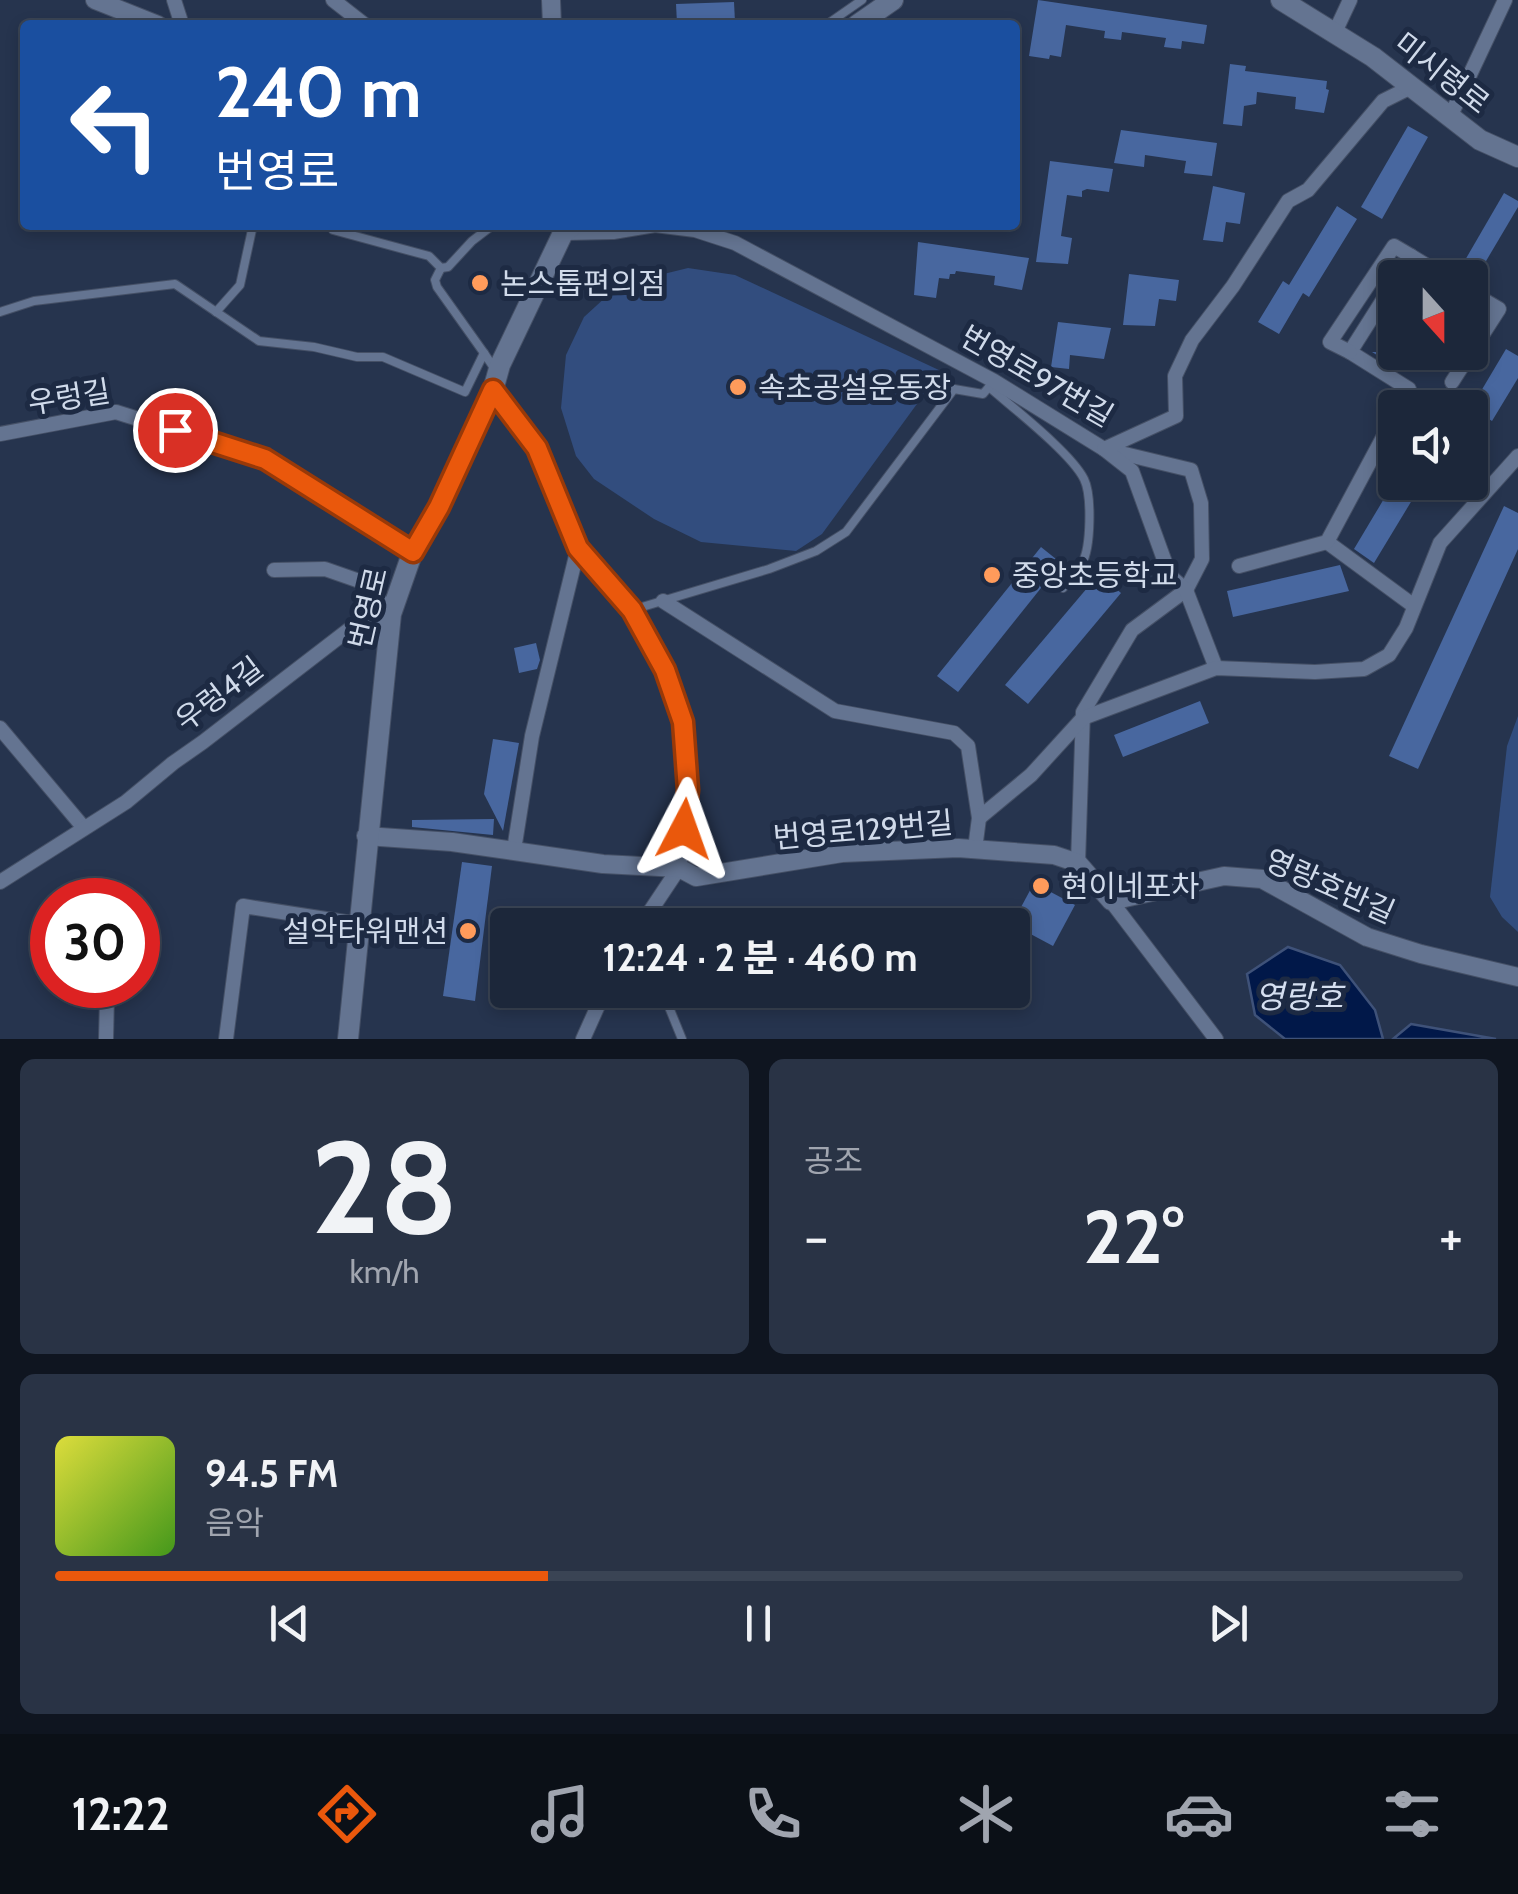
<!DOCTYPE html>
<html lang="ko">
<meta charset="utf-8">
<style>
:root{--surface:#1c273a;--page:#293345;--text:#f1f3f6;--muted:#a0a5af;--line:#3a4454;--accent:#ea580c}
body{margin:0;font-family:Cabin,"Noto Sans KR",sans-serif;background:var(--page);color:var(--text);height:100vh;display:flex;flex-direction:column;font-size:38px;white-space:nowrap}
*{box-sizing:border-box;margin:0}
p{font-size:32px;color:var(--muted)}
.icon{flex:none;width:55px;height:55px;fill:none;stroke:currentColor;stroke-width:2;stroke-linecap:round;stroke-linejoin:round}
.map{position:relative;height:1039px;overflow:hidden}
.drawer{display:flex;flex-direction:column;gap:20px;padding:20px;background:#0f1520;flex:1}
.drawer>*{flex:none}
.hud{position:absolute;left:20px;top:20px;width:1000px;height:210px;border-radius:10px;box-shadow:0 5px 15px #0003,0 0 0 2px var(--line);background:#1a4fa0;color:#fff;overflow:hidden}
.needle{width:65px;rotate:159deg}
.controls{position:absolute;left:1378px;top:260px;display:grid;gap:20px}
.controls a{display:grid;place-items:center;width:110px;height:110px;border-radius:10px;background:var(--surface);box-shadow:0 5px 15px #0003,0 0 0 2px var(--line);font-size:50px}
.speed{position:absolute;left:30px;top:878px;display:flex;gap:20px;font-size:50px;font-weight:700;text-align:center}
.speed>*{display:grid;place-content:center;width:130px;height:130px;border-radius:50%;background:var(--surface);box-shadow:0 5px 15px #0003,0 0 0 2px var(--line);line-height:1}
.speed .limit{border:15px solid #d22;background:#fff;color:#111}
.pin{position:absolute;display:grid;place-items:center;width:85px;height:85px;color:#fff;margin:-42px;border:5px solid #fff;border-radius:50%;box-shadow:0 2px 10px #0007}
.me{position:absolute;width:110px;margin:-55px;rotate:4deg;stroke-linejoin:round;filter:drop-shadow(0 0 8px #0008)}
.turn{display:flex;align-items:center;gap:35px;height:210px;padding:0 30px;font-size:45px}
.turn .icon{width:130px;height:130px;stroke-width:2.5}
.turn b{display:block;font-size:70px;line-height:85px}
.big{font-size:75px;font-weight:700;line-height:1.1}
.drawer .widget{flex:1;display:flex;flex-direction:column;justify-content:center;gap:15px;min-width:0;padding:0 35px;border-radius:15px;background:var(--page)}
.drawer .dial{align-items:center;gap:0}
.dial b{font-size:130px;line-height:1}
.song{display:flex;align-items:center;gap:30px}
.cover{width:120px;height:120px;border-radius:15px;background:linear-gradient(135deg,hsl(60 70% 55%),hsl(100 70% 35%))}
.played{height:10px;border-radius:5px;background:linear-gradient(90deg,var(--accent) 35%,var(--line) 35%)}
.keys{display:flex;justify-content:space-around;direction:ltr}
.heat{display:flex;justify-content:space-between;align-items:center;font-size:55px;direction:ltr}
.drawer .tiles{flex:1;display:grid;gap:20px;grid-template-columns:1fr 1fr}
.widget:last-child{grid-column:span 2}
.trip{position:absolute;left:490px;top:908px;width:540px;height:100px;border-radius:10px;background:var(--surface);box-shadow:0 5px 15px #0003,0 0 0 2px var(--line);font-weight:700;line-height:100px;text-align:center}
.dock{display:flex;height:160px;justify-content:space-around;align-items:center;background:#0b1017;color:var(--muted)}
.dock .icon{width:70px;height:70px}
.dock .active{color:var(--accent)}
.dock b{font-size:45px;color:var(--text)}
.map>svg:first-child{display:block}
.green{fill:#324d7e}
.water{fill:#011849;stroke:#3f5279;stroke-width:2.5}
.building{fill:#48679f}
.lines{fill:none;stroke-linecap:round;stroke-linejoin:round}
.service-casing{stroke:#455066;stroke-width:10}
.minor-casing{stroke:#455066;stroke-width:16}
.tertiary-casing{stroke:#455066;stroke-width:20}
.secondary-casing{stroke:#455066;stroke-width:22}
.service{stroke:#647491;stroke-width:8}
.minor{stroke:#647491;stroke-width:14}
.tertiary{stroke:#647491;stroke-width:18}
.secondary{stroke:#647491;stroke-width:20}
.route-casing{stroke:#983908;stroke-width:25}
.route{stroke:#ea580c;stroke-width:18}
.poi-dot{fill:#ff9b5b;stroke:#1d2a43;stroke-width:4}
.labels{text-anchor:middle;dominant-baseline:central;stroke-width:10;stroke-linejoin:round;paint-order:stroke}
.street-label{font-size:30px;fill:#d0daea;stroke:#1d2a43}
.poi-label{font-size:30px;fill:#d0daea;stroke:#1d2a43;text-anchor:start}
.water-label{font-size:32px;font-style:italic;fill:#d5dff0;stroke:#1d2a43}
</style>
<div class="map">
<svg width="1518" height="1039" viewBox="0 0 1518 1039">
<rect width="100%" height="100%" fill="#26344e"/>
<g class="green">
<polygon points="688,268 735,275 941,371 822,534 796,551 701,542 654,519 594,479 576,456 561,408 566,355 584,317 619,285"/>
<polygon points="1518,716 1518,932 1502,917 1490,897 1507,746"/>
</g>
<g class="water">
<polygon points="1288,947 1340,965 1375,1010 1383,1039 1285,1039 1255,1015 1247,974"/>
<polygon points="1411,1024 1496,1039 1393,1039"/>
</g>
<g class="building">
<polygon points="1038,0 1207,25 1204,44 1182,41 1181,49 1164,47 1166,38 1122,32 1121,40 1104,38 1105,31 1066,25 1061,57 1050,55 1049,59 1029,56"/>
<polygon points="734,2 735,22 677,23 676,4"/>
<polygon points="1230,64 1246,66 1245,71 1327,81 1326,89 1329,90 1324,113 1295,109 1296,97 1257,92 1256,104 1244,106 1242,126 1223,124"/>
<polygon points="1408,126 1428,137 1382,219 1361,207"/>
<polygon points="1121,130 1217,143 1212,176 1184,173 1186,161 1145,155 1144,167 1114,163"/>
<polygon points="1050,161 1113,169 1109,192 1087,189 1082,191 1082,197 1067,195 1061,236 1072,238 1068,264 1036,262"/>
<polygon points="1213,186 1245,193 1240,224 1226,222 1223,242 1203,240"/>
<polygon points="1504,193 1518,201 1518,207 1476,278 1458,278 1457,274"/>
<polygon points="1337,206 1357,219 1309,297 1303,293 1279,334 1258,322 1283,281 1289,285"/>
<polygon points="918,242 1029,258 1022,290 994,285 995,276 956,271 955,274 950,274 949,279 939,278 936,298 914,295"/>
<polygon points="1129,274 1179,280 1176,301 1159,299 1155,326 1123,325"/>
<polygon points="1058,322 1111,328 1104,359 1070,355 1069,369 1051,367"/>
<polygon points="1395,326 1395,352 1404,352 1396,367 1372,352 1379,352"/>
<polygon points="1506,349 1518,356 1518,378 1492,421 1471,408"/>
<polygon points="1438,393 1461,408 1428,408"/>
<polygon points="1394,482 1423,482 1374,563 1354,549"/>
<polygon points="1504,506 1518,513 1518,549 1418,769 1389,756"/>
<polygon points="1041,547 1061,563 958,692 937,676"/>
<polygon points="1340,565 1349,591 1233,617 1227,591"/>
<polygon points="1099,574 1121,593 1028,704 1005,685"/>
<polygon points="536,643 540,660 537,669 519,673 514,648"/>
<polygon points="1200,701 1209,723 1123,757 1114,735"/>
<polygon points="493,739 519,743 503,831 484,794"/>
<polygon points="494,819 493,835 412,827 412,820"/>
<polygon points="462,862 492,866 475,1001 443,996"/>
<polygon points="1034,883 1075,905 1053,946 1012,924"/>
</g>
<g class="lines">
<defs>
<g id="service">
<polyline points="826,25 862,0"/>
<polyline points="333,230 429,256 441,268 435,280 437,287 484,353"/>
<polyline points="441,268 448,267 472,241 493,225"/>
<polyline points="0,312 34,301 175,284 259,341 314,347 357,357 383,357 465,392 484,353 494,368"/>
<polyline points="216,312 240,285 253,225"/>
<path d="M989 387C1013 408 1071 453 1084 479 1092 495 1091 548 1082 563 1077 572 1070 580 1063 588"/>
<polyline points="632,610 769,569 816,551 846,532 954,389 983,394 994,381"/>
<polyline points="662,990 682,1039"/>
</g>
<g id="minor">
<polyline points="174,0 182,25"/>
<polyline points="333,0 365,25"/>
<polyline points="1335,32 1350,0"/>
<polyline points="1450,117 1505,0"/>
<polyline points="564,233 613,232 655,225 695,230 735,243 994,381 1104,449 1191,470 1201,503 1202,559 1186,590 1132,630 1083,712 1078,863"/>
<polyline points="1398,278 1411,256 1447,278"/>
<polyline points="1395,281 1350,352 1409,389 1399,408"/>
<polyline points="1350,352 1330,342 1394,246 1411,256"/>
<polyline points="1452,382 1499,309 1470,292"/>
<polyline points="493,390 537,449 578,548 632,610 665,670 683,723 689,790 679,868 641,925"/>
<polyline points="0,434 116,412 265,459 413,551"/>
<polyline points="1327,542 1414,606"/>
<polyline points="1239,566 1327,542 1395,415"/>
<polyline points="663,601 835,711 954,733 968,746 979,818 975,849"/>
<polyline points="1216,668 1186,590 1170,576 1132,471 1104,449 1176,416 1175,376 1192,340 1233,286 1288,201 1308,190 1383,101 1411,87"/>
<polyline points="0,728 84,828"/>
<polyline points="979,818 1031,775 1083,718 1216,668 1315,672 1364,669 1389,655 1406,628 1440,543 1518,456"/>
<polyline points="514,850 532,736 578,548"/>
<polyline points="0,882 126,802 173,763 203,742 360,621 391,614 368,584 325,569 274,570"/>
<polyline points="1111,901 1216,1039"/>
<polyline points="106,1039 107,997"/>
<polyline points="226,1039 243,906 358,924"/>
<polyline points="583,1039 605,990"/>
</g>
<g id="tertiary">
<polyline points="95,0 158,25"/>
<polyline points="551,0 552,25"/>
<polyline points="366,836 452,842 603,864 679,868 696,877 842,853 958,848 1054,855 1078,863 1111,901 1224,876 1262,879 1367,937 1421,954 1518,977"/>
</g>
<g id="secondary">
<polyline points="1281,0 1373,57 1480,140 1518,157"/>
<polyline points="857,25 893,0"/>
<polyline points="348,1039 391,614 413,551 439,507 493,390 500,365 563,233 574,225"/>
</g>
</defs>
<use href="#service" class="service-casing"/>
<use href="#minor" class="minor-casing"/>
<use href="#tertiary" class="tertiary-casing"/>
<use href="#secondary" class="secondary-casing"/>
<use href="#service" class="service"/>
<use href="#minor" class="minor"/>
<use href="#tertiary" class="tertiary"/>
<use href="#secondary" class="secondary"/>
</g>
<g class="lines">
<defs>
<polyline id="route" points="175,430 265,459 413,552 439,507 493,390 537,448 578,548 632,610 665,670 683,722 688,790 684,829"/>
</defs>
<use href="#route" class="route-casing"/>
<use href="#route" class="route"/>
</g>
<g class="poi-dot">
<circle cx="480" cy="283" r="10"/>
<circle cx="738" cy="387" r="10"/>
<circle cx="992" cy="575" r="10"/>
<circle cx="1041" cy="886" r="10"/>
<circle cx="468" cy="931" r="10"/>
</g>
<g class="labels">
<g class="street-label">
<text transform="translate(1442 73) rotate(38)">미시령로</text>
<text transform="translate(1037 376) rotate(30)">번영로97번길</text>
<text transform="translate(69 397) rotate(-9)">우렁길</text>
<text transform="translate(368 608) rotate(-77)">번영로</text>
<text transform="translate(219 694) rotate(-37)">우렁4길</text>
<text transform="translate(863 830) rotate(-5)">번영로129번길</text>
<text transform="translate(1330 886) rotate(24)">영랑호반길</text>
</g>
<g class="poi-label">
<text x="500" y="283">논스톱편의점</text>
<text x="758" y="387">속초공설운동장</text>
<text x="1012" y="575">중앙초등학교</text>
<text x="1061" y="886">현이네포차</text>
<text x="448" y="931" text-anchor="end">설악타워맨션</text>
</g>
<g class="water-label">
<text x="1299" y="996">영랑호</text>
</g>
</g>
</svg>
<div class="controls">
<a><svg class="needle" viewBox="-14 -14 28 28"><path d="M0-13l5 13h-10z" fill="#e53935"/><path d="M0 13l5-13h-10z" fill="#a0a5af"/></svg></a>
<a><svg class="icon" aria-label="sound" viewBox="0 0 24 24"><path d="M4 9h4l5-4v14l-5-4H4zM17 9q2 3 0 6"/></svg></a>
</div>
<div class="speed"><div class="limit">30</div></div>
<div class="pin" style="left:175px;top:430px;background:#d93025"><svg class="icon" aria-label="arrive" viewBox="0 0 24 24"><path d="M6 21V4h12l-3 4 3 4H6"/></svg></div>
<svg class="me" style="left:684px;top:829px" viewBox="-20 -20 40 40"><path d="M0-17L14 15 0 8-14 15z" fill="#ea580c" stroke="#fff" stroke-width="4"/></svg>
<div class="trip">12:24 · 2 분 · 460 m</div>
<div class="hud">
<div class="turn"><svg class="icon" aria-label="left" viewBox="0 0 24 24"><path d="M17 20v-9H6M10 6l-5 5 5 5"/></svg><div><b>240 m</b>번영로</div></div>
</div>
</div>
<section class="drawer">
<div class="tiles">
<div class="widget dial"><b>28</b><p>km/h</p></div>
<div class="widget"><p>공조</p>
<div class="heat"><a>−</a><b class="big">22°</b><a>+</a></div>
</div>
<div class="widget">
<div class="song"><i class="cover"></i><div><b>94.5 FM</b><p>음악</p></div></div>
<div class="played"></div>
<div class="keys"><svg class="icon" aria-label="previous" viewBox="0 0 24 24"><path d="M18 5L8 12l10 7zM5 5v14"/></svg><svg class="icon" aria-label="pause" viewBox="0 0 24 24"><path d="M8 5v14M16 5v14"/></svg><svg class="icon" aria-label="next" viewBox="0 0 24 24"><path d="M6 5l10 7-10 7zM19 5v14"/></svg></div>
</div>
</div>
</section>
<nav class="dock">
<b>12:22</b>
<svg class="icon active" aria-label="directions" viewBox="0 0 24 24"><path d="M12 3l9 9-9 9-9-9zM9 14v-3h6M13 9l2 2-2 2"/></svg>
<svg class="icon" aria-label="music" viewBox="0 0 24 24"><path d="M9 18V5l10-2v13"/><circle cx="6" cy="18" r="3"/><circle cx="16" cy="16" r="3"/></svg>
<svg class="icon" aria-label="phone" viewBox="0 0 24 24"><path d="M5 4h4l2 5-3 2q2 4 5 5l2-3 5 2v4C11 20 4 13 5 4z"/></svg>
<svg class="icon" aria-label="climate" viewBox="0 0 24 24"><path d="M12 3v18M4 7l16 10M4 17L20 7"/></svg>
<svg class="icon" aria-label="car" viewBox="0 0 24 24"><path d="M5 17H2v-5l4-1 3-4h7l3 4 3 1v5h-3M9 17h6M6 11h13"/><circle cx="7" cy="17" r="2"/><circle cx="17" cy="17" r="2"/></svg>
<svg class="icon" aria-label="filters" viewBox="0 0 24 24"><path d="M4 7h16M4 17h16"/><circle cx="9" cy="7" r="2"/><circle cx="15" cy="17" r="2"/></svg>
</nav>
